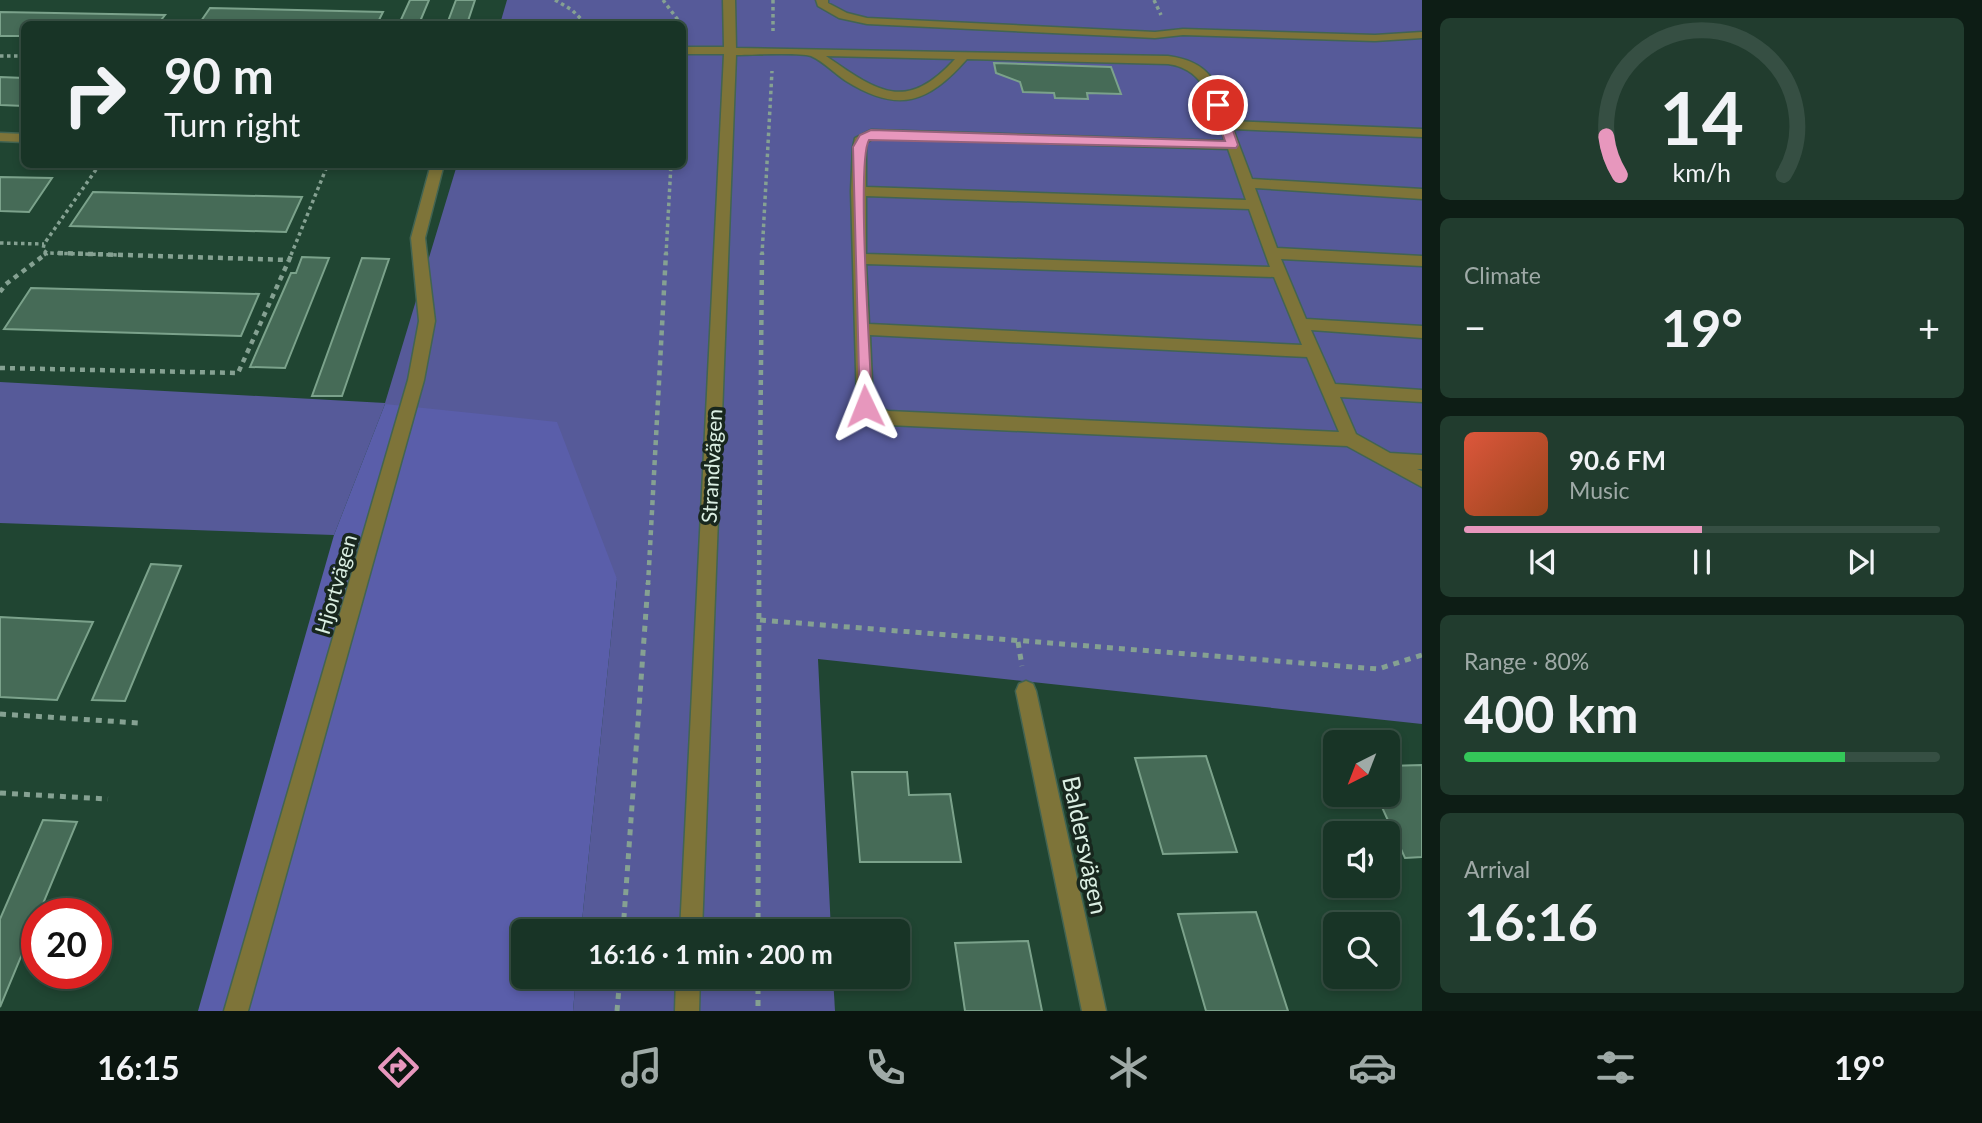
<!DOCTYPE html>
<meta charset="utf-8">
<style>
:root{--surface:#183426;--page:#213c2e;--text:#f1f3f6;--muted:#9faaa7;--line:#364f43;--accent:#e797bd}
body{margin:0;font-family:Lato,sans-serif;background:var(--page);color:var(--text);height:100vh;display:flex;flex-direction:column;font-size:26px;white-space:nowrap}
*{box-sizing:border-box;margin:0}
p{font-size:23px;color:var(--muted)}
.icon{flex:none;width:38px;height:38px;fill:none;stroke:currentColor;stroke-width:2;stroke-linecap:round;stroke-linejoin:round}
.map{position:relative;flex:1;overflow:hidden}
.drawer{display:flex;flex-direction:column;gap:18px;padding:18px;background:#0d1d15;width:560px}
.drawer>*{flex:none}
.banner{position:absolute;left:21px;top:21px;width:665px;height:147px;border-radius:10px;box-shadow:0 4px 10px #0003,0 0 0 2px var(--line);background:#183426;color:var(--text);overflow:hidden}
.needle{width:46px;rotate:222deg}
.controls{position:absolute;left:1323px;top:730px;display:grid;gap:14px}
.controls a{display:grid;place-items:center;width:77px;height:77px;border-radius:10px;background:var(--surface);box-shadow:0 4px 10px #0003,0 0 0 2px var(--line);font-size:35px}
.speed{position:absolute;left:21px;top:898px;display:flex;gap:14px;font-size:35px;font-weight:700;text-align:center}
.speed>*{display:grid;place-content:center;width:91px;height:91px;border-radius:50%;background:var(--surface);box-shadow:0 4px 10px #0003,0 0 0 2px var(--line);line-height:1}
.speed .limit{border:10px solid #d22;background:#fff;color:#111}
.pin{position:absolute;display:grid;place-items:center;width:60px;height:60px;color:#fff;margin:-30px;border:4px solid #fff;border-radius:50%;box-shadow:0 2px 7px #0007}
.me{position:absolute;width:77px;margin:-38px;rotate:358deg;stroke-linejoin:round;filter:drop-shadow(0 0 5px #0008)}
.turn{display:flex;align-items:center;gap:24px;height:147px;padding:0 28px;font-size:32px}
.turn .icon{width:91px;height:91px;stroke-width:2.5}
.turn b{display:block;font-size:49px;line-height:60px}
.big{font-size:52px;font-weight:700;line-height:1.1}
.drawer .widget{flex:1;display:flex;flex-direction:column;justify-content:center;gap:10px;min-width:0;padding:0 24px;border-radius:10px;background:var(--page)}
.drawer .dial{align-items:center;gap:0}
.dial svg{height:182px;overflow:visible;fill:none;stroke:var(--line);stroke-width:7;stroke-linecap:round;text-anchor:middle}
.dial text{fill:var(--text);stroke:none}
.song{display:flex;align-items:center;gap:21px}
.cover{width:84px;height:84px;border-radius:10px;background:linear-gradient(135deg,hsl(10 70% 55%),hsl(20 70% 35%))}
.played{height:7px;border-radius:4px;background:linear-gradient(90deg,var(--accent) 50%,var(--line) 50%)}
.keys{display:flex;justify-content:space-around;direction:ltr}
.heat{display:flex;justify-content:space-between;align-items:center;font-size:38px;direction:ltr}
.charge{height:10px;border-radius:5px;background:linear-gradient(90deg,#34c759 80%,var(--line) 0)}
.trip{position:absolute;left:511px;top:919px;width:399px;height:70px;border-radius:10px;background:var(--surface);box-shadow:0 4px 10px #0003,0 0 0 2px var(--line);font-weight:700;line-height:70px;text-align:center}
.dock{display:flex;height:112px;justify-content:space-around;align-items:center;background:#0a150f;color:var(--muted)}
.dock .icon{width:49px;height:49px}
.dock .active{color:var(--accent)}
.dock b{font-size:32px;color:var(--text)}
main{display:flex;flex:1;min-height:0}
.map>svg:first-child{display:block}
.green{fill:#565a99}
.forest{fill:#5a5eaa}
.building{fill:#466b57;stroke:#7ba28b;stroke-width:2}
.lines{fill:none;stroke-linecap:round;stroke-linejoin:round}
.minor-casing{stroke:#426452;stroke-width:3}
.path-far2{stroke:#85a192;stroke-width:3.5;stroke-dasharray:3.5 3.5;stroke-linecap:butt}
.path-far1{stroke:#85a192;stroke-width:4.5;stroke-dasharray:5 5;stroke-linecap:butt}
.path{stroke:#85a192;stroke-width:5;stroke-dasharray:6 6;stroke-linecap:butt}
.minor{fill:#7e7439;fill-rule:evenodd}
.route{fill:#e797bd;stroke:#96627b;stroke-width:2}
.labels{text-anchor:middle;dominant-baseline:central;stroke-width:7;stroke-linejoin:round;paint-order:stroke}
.street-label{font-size:21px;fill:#dbefe3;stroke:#18271e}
.near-street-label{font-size:24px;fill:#dbefe3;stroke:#18271e}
</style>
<main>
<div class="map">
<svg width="1422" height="1011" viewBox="0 0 1422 1011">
<rect width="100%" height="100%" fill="#204532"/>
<g class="green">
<polygon points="507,0 1422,0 1422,724 818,659 831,931 581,931 617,579 385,404 334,535 0,523 0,382 385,403 457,165 682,164 682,24 500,24"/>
<polygon points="576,977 833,977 835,1011 573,1011"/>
</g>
<polygon class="forest" points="385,404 557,422 617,579 581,931 523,931 523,976 576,977 573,1011 198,1011 334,535"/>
<g class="building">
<polygon points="410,0 429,0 419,24 399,24"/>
<polygon points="456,0 475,0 467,24 447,24"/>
<polygon points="210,8 383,12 377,24 199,24"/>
<polygon points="0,12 165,15 158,24 24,24 24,36 0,36"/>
<polygon points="994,63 1111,67 1121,94 1087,93 1088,99 1055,98 1054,93 1023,92 1020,82 996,73"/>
<polygon points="0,77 24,78 24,106 0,105"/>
<polygon points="0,177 52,178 29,212 0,211"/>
<polygon points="93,192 302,197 286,232 70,226"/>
<polygon points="302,257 329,258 285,368 250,367 291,273 296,273"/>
<polygon points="362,258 389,259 342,396 312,396"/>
<polygon points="31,288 259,294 241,336 4,329"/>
<polygon points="151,564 181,566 125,701 92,700"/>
<polygon points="0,617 93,622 57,700 0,697"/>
<polygon points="1206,756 1237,852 1163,854 1135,758"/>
<polygon points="1422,765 1422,857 1405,858 1376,794 1388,794 1388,766"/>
<polygon points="852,772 907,772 909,795 950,794 961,862 860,862"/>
<polygon points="43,820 77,822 0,1007 0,919"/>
<polygon points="1256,912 1288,1011 1206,1011 1178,914"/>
<polygon points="1028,941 1042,1011 965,1011 955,943"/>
</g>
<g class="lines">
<defs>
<g id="minor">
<path d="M723 0H735L736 48 1168 56C1212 62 1217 84 1230 121L1422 129V137L1233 129 1252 179 1422 189V199L1255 188 1277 248 1422 256V266L1281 259 1306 319 1422 326V338L1311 330 1335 384 1422 390V402L1340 397 1356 434 1390 453 1422 455V469H1417L1422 471V487L1347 446 888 425 865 417 857 406 851 191 853 147 855 138 871 130 1225 141C1213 108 1208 69 1168 64L967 59C928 103 899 114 846 81 835 74 823 61 811 56 797 52 752 55 736 55L702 931H680L724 54H682V47H724ZM826 56 955 59C906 113 878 92 826 56ZM874 138 1228 149 1246 200 866 187V143ZM866 196 1249 209 1270 267 866 254ZM866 264 1274 277 1302 345 869 324ZM870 335 1307 357 1339 432 888 411 873 404Z"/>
<polygon points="816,0 828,0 828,3 847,13 867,18 1155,32 1183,29 1375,35 1422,32 1422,38 1375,41 1183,35 1155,38 867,24 839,18 818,6"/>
<polygon points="0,133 24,134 24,142 0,141"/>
<polygon points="431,164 444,164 425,238 435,321 424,380 248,1011 224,1011 408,380 419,321 411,238"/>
<polygon points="1026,681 1033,684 1036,691 1106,1011 1082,1011 1016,691 1019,684"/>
<polygon points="676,976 700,976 699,1011 675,1011"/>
</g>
</defs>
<use href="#minor" class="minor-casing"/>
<g class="path-far2">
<polyline points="555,0 572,10 586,24"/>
<polyline points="663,0 681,24"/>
<polyline points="773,0 773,31"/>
<polyline points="1154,0 1161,15"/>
<polyline points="0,56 24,56"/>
<polyline points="682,83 687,70"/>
<polyline points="100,164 44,244 43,250 47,253 118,255"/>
<polyline points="0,243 44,244"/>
<polyline points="44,255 47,253"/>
<polyline points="291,255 328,164"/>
<polyline points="666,255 671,164"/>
<polyline points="762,255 772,71"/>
</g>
<g class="path-far1">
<polyline points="58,253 289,260 292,253"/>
<polyline points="0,292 6,284 47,253"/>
<polyline points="0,368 238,373 289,260"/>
<polyline points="648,585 666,253"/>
<polyline points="759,585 762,253"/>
</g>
<g class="path">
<polyline points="760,620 1378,669 1422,655"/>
<polyline points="1018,642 1022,666"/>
<polyline points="0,714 139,723"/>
<polyline points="0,793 108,799"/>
<polyline points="623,931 648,583"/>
<polyline points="758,931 759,583"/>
<polyline points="758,976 758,1011"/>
<polyline points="617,1011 620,976"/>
</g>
<use href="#minor" class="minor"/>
</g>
<path class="route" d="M1218 102 1224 105 1238 145 1236 148 869 140C856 161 871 366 872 406L870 410H860L853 147 860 135 871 130 1225 141 1212 105Z"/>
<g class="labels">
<g class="street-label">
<text transform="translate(711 466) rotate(-87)">Strandvägen</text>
<text transform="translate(335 584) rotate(-74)">Hjortvägen</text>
</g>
<g class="near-street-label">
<text transform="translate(1086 845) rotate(78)">Baldersvägen</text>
</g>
</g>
</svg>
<div class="controls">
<a><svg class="needle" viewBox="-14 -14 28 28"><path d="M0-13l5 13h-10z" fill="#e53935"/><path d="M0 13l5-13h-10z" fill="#9faaa7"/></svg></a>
<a><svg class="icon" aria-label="sound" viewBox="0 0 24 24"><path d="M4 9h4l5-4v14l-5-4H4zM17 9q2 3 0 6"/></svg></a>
<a><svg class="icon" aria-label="search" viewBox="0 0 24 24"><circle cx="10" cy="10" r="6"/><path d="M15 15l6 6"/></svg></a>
</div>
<div class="speed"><div class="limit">20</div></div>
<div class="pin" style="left:1218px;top:105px;background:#d93025"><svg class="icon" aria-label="arrive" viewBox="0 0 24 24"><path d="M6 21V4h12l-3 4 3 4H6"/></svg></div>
<svg class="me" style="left:865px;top:406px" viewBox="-20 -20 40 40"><path d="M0-17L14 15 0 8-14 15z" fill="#e797bd" stroke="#fff" stroke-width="4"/></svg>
<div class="trip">16:16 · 1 min · 200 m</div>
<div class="banner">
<div class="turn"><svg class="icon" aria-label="right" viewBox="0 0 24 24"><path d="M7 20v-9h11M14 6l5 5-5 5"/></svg><div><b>90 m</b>Turn right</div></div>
</div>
</div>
<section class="drawer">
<div class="widget dial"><svg viewBox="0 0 100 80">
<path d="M14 69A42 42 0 1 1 86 69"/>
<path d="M14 69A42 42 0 0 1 8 52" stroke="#e797bd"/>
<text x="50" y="56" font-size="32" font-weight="700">14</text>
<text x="50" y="72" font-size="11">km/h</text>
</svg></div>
<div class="widget"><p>Climate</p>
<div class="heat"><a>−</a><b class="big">19°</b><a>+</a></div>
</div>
<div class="widget">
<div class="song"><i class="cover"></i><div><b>90.6 FM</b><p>Music</p></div></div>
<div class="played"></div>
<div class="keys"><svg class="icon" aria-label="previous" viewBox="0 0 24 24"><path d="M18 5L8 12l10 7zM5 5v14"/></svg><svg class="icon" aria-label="pause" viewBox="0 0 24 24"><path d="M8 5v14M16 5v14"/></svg><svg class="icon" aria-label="next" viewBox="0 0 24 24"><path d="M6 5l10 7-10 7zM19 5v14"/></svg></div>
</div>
<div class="widget"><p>Range · 80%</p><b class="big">400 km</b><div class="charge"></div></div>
<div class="widget"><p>Arrival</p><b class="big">16:16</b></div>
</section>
</main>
<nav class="dock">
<b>16:15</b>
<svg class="icon active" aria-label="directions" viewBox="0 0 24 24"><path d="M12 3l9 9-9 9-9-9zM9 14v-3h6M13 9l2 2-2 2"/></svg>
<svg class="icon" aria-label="music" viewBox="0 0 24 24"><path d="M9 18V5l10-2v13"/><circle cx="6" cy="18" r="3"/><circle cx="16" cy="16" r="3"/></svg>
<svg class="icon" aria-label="phone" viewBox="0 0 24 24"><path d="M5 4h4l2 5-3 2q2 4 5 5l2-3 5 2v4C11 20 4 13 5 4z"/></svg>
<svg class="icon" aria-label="climate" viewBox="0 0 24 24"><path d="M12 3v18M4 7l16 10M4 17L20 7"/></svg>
<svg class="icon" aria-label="car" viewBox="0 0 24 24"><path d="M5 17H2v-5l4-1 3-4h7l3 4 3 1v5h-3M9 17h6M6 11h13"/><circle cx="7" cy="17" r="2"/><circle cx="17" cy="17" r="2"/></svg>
<svg class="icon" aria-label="filters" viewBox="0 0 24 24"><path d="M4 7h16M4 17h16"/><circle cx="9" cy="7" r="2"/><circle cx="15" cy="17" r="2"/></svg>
<b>19°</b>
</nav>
